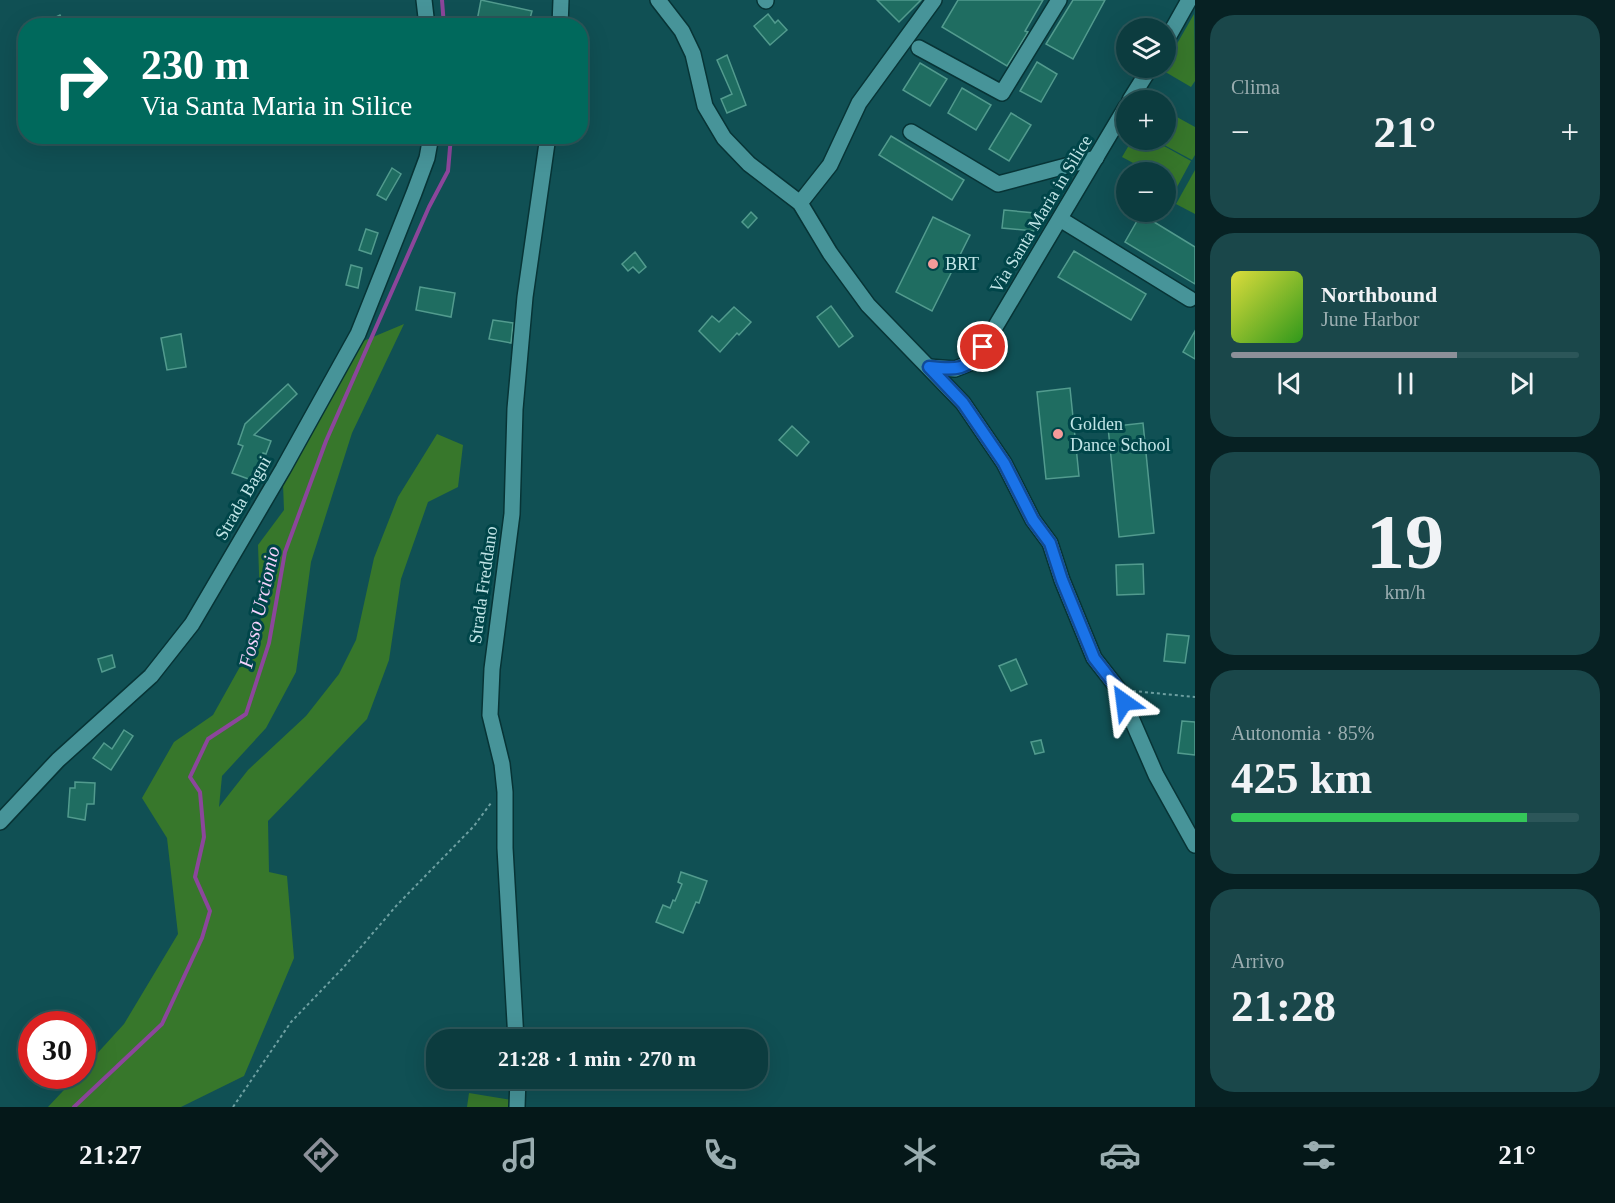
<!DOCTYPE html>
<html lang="it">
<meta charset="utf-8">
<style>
:root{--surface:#0c3c3f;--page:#1a474a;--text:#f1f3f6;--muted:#9aadb0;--line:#2c5659;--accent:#8c9099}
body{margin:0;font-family:Georgia,serif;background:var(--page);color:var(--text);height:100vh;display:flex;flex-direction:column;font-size:22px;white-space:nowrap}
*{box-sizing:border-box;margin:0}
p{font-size:20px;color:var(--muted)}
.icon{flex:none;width:33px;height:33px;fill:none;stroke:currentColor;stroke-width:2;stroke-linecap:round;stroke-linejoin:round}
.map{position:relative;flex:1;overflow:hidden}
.details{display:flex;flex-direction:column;gap:15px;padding:15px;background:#072123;width:420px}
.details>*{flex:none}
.banner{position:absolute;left:18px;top:18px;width:570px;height:126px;border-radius:24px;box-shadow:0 6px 24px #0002,0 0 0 2px var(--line);background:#00695c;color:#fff;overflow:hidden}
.fabs{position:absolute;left:1116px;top:18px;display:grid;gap:12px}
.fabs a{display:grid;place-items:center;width:60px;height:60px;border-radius:50%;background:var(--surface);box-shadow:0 6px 24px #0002,0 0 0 2px var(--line);font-size:30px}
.speed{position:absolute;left:18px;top:1011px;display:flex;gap:12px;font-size:30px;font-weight:700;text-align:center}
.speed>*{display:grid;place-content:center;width:78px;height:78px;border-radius:50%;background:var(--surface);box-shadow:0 6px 24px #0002,0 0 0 2px var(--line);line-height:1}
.speed .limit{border:9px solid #d22;background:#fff;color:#111}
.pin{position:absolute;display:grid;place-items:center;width:51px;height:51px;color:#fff;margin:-26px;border:3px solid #fff;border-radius:50%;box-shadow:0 2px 6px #0007}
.me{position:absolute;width:66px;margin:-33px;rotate:329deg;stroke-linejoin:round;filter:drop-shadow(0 0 4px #0008)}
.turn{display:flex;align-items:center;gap:21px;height:126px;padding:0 24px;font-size:27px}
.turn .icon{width:78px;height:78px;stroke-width:2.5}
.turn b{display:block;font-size:42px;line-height:51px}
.big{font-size:45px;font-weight:700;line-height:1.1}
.details .tile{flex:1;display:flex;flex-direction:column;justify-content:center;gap:9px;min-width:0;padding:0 21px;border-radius:24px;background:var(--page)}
.details .dial{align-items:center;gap:0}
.dial b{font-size:78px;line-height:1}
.song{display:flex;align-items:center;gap:18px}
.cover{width:72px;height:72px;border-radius:9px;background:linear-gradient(135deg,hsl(60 70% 55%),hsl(110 70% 35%))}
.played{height:6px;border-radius:3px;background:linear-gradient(90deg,var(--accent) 65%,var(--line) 65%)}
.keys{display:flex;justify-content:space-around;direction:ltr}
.heat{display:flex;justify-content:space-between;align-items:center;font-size:33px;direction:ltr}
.charge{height:9px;border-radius:4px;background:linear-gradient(90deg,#34c759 85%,var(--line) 0)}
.trip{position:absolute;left:426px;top:1029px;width:342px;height:60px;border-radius:24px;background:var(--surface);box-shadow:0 6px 24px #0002,0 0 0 2px var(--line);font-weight:700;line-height:60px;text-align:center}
.dock{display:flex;height:96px;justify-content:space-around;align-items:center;background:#051819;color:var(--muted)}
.dock .icon{width:42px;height:42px}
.dock .active{color:var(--accent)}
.dock b{font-size:27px;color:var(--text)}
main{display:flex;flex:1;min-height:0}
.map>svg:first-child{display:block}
.green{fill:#37772b}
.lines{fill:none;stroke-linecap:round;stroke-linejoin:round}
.stream{stroke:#8c469b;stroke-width:4}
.building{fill:#1f6d61;stroke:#529b8e;stroke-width:1.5}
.minor-casing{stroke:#073436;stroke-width:18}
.path{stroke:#6ea0a2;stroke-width:2;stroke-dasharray:3 3;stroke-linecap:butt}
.minor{stroke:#479499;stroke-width:15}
.route-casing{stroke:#114b97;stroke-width:15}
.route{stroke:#1a73e8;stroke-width:10}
.poi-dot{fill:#f59b9a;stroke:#004549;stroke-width:2}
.labels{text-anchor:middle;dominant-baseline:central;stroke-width:6;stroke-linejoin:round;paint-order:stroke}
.street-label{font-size:18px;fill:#c1e5e7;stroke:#004549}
.poi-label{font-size:18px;fill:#c1e5e7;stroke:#004549;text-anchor:start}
.water-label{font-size:20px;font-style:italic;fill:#f7d3ff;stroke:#004549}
</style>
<main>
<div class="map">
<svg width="1195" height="1107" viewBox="0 0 1195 1107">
<rect width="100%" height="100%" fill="#105054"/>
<g class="green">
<polygon points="1194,14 1195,81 1191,87 1162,70 1166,68 1166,63"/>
<polygon points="1166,111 1195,127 1195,155 1192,160 1155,140 1166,140"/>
<polygon points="1132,140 1153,140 1191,161 1177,187 1166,181 1166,172 1150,172 1122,157"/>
<polygon points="1195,170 1195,214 1176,204"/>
<polygon points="404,324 352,433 311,562 296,672 266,728 222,776 219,807 248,770 306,716 339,674 356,640 374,558 398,497 437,434 463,445 458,487 428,502 401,579 389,660 367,719 268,821 269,872 287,876 294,958 244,1076 181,1107 48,1107 77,1076 82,1076 83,1069 124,1024 178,934 167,838 142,798 174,742 213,715 261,629 258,545 284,510 283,484 361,342"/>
<polygon points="469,1093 511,1100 510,1107 467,1107"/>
</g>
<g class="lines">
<g class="stream">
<polyline points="442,0 444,26"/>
<polyline points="74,1107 162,1024 202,938 210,911 195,877 204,837 200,792 190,777 208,739 246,714 269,643 285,552 326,441 429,207 448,171 451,136"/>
</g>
</g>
<g class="building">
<polygon points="481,0 532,11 528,26 476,26"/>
<polygon points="877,0 921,0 899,22"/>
<polygon points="958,0 1043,0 1025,31 1028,32 1007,66 942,27"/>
<polygon points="1073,0 1105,0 1073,59 1046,44"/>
<polygon points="768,14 775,23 778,20 787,30 770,45 754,26"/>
<polygon points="60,15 65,26 38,26"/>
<polygon points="727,55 746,105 727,113 721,99 732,94 717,60"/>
<polygon points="1037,62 1057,74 1041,102 1020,91"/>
<polygon points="920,63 947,79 930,106 903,90"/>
<polygon points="962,88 991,105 976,130 948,113"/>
<polygon points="1011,113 1031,125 1009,161 989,149"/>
<polygon points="891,136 964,180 952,200 879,155"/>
<polygon points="392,168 401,174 386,200 377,195"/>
<polygon points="1004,210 1035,213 1034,231 1002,228"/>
<polygon points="751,212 757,218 748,228 742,222"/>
<polygon points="1141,214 1195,247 1195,284 1125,242"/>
<polygon points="933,217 970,235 932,311 896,292"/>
<polygon points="366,229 378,233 371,254 359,250"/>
<polygon points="1074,251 1146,294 1131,320 1058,277"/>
<polygon points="635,252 646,267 639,273 633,267 628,271 622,264"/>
<polygon points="351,265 362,268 358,288 346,285"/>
<polygon points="420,287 455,293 451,317 416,310"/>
<polygon points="831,306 853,336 839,347 817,317"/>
<polygon points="734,307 751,322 739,335 737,333 720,352 699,331 712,316 719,322"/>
<polygon points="493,320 513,323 511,343 489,339"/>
<polygon points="1195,331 1195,359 1183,352"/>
<polygon points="181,334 186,367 167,370 161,338"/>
<polygon points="288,384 297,394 254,435 271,441 266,454 263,453 254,481 232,473 243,446 238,444 245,424"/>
<polygon points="1070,388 1079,476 1046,479 1037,392"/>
<polygon points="1143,423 1154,533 1119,537 1108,427"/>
<polygon points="792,426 809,442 797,456 779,440"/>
<polygon points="1143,564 1144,594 1117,595 1116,565"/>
<polygon points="1167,634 1189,636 1185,663 1164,661"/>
<polygon points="112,655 115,667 102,672 98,659"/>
<polygon points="1016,659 1027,684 1011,691 999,666"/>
<polygon points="1182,721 1195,722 1195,755 1178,753"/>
<polygon points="124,730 133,736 111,770 93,758 104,743 112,749"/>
<polygon points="1041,740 1044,752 1035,754 1031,742"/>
<polygon points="75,782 95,783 94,804 87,804 85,820 68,817 70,788 75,788"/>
<polygon points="681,872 707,881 699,903 696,902 683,933 656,922 663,905 670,908 673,900 675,901 682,884 678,882"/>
</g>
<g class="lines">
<defs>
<g id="minor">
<polyline points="424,0 427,26"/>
<polyline points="658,0 682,31 693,54 705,106 724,138 749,164 800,203 830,253 868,305 963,403 1004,463 1033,520 1050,543 1062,580 1094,658 1119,690 1156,775 1195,845"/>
<polyline points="765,0 766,1"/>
<polyline points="560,26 561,0"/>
<polyline points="1166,41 1189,0"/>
<polyline points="919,48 1002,93 1059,0"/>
<polyline points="1130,100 1150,68"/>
<polyline points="911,132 998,184 1096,158"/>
<polyline points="800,203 830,165 859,103 934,0"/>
<polyline points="1060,219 1190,299"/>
<polyline points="929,367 955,369 975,361 1126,107"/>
<polyline points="0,822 58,760 151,676 192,624 283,469 358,334 414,193 427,158 431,136"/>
<polyline points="516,1040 505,848 505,792 502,764 490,715 492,669 512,514 515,409 525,297 548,136"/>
<polyline points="517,1107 518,1078"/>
</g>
</defs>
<use href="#minor" class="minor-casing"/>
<g class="path">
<polyline points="1133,691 1195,697"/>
<polyline points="233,1107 291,1022 342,969 397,905 474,826 491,803"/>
</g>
<use href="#minor" class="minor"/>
</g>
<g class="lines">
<defs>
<path id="route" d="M983 347C968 371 956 370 929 367L963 403 1004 463 1033 520 1050 543 1062 580 1094 658 1119 690 1124 702"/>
</defs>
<use href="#route" class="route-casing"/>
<use href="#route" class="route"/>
</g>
<g class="poi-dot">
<circle cx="933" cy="264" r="6"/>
<circle cx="1058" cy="434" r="6"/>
</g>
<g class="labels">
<g class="street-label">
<text transform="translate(1041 214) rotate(-59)">Via Santa Maria in Silice</text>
<text transform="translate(243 498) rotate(-60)">Strada Bagni</text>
<text transform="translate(483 585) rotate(-82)">Strada Freddano</text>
</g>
<g class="poi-label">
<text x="945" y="264">BRT</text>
<text x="1070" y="424">Golden<tspan x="1070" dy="21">Dance School</tspan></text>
</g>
<g class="water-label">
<text transform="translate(259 607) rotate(-77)">Fosso Urcionio</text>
</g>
</g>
</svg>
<div class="fabs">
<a><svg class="icon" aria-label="layers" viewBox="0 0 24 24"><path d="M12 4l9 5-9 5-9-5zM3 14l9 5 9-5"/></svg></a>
<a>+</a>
<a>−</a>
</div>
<div class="speed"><div class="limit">30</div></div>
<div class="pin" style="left:983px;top:347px;background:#d93025"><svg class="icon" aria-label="arrive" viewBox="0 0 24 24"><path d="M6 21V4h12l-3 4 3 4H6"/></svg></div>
<svg class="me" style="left:1124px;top:702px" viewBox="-20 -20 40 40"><path d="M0-17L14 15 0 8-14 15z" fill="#1a73e8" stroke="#fff" stroke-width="4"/></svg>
<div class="trip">21:28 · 1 min · 270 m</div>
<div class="banner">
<div class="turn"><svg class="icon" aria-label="right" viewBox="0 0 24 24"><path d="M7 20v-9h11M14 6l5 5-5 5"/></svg><div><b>230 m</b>Via Santa Maria in Silice</div></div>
</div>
</div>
<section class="details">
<div class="tile"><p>Clima</p>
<div class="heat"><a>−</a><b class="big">21°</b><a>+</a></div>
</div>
<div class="tile">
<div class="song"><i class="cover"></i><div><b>Northbound</b><p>June Harbor</p></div></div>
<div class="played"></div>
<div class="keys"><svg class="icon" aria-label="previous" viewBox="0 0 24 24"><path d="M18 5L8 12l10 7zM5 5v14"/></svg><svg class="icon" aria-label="pause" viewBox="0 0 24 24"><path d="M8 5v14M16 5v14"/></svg><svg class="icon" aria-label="next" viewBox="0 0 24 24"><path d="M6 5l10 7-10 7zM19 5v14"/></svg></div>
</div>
<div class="tile dial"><b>19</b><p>km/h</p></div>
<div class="tile"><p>Autonomia · 85%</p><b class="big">425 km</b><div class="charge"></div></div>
<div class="tile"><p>Arrivo</p><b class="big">21:28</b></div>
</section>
</main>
<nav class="dock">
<b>21:27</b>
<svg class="icon active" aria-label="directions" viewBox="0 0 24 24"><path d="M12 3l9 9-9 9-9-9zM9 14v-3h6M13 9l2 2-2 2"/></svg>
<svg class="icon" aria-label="music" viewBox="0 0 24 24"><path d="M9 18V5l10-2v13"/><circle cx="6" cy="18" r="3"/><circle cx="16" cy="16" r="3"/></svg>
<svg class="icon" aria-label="phone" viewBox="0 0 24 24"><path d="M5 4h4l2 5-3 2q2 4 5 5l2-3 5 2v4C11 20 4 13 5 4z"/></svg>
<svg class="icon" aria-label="climate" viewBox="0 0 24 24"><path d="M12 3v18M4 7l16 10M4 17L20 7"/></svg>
<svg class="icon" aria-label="car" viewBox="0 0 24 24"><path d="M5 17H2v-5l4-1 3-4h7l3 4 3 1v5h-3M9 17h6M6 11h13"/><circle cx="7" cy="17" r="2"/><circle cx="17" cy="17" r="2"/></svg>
<svg class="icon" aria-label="filters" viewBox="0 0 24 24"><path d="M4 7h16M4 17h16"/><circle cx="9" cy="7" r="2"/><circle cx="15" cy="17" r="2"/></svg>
<b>21°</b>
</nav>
